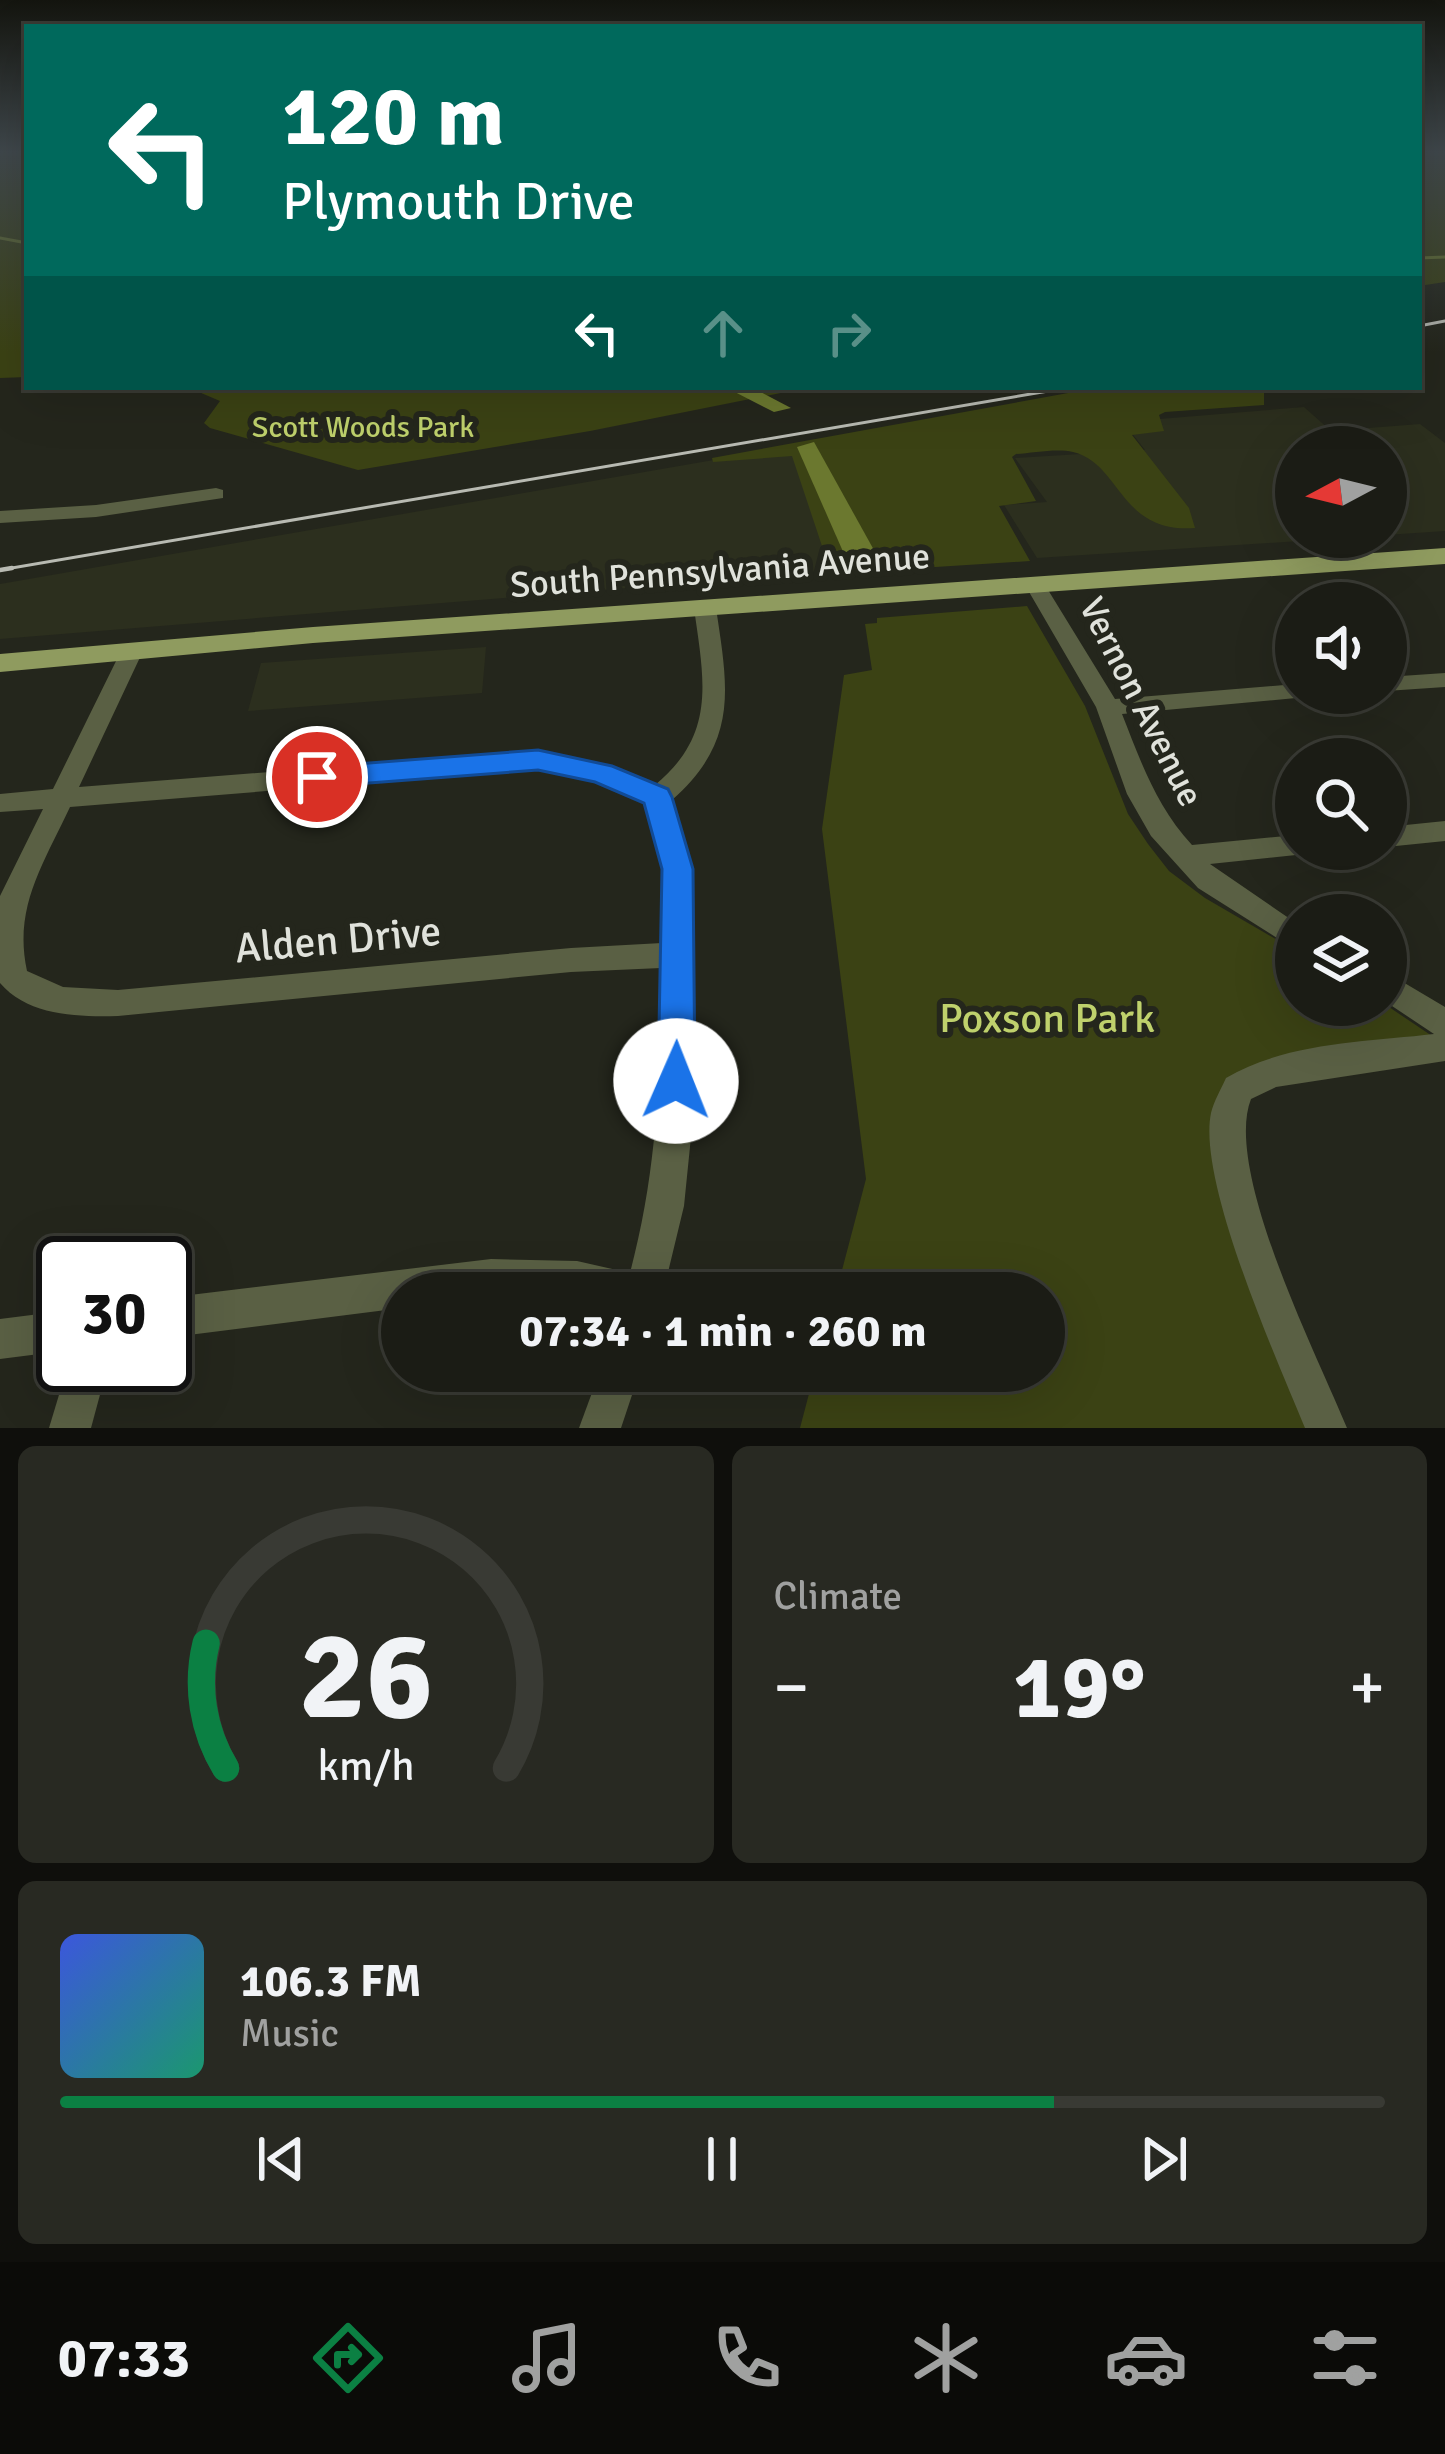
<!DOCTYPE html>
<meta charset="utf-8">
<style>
:root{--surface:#1b1c15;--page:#282922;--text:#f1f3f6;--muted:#a0a1a0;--line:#393a34;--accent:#0b8043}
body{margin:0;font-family:Signika,sans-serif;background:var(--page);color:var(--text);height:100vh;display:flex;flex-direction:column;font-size:45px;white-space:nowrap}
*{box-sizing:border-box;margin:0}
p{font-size:39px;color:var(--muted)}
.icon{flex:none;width:66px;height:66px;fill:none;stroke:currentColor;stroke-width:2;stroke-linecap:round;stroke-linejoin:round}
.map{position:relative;height:1428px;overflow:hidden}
.drawer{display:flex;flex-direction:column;gap:18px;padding:18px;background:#0f0f0c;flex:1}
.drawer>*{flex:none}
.guide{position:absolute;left:24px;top:24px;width:1398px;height:366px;border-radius:0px;box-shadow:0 12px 48px #0002,0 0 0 3px var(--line);background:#00695c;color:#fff;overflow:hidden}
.needle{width:78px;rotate:263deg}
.tools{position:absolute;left:1275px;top:426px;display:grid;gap:24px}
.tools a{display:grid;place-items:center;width:132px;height:132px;border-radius:50%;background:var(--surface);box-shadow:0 12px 48px #0002,0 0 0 3px var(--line);font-size:60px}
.speed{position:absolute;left:36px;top:1236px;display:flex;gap:24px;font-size:60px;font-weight:700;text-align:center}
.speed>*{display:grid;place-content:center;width:156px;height:156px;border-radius:50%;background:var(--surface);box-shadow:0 12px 48px #0002,0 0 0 3px var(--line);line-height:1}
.speed .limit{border:6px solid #111;border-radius:18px;background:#fff;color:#111}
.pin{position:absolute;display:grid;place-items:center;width:102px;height:102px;color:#fff;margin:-51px;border:6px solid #fff;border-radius:50%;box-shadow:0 3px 12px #0007}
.me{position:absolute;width:132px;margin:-66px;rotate:1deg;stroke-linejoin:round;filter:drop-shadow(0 0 9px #0008)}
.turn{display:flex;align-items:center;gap:42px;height:252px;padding:0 60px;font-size:54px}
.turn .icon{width:156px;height:156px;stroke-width:2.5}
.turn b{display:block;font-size:84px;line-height:102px}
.lanes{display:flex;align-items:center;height:114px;padding:0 60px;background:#0003;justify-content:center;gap:60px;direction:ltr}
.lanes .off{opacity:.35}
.big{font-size:90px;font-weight:700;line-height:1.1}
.drawer .widget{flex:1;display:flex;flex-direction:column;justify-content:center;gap:18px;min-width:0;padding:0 42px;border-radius:18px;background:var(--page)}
.drawer .dial{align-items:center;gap:0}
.dial svg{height:312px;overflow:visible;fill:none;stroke:var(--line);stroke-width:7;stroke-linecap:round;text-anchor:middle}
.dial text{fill:var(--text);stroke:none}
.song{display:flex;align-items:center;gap:36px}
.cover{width:144px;height:144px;border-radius:18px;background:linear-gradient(135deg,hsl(230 70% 55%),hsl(160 70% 35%))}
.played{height:12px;border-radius:6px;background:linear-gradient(90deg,var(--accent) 75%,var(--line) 75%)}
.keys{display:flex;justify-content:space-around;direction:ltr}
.heat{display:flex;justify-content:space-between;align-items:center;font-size:66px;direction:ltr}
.drawer .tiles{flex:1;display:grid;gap:18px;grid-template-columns:1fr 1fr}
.widget:last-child{grid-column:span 2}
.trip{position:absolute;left:381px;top:1272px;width:684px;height:120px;border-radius:60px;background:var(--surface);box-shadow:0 12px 48px #0002,0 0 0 3px var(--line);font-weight:700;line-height:120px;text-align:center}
.tabs{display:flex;height:192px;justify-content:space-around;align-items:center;background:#0b0b08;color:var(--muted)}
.tabs .icon{width:84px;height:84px}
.tabs .selected{color:var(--accent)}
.tabs b{font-size:54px;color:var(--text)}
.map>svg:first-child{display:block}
.built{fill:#2c2f1e}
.green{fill:#3b4214}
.water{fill:#6b782f}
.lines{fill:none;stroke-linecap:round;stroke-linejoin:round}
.stream{stroke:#6b782f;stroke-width:3}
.river{fill:#6b782f;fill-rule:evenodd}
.minor{fill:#5a6044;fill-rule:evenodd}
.major{fill:#8f9b5f;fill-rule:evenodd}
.rail-far1{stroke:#b8bab2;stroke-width:3}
.rail{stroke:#b8bab2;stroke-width:4.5}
.route{fill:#1a73e8;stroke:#114b97;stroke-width:3}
.labels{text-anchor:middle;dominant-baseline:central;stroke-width:12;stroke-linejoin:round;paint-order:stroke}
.far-park-label{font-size:30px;fill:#bfd16c;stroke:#24261c}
.street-label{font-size:36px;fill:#e0e2db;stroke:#24261c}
.near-street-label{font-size:42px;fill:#e0e2db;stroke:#24261c}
.near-park-label{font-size:42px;fill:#bfd16c;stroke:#24261c}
</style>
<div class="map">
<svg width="1445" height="1428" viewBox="0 0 1445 1428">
<rect width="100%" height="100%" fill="#24261c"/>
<g class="built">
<polygon points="1304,407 1331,431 1420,424 1445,443 1445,531 1386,535 1386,447 1296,447 1296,537 1361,537 1037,558 1004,505 1047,502 1015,458 1145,450 1123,422"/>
<polygon points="800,445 897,566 0,639 0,584"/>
<polygon points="486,647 482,693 248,711 261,663"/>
</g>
<g class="green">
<polygon points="0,153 27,153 27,377 0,378"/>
<polygon points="1419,153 1445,153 1445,282 1419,286"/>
<polygon points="187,387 811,387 590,431 358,470 210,428 204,423 220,401"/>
<path d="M1101 387H1264V405L1165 412 1159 415 1164 431 1132 435 1189 508 1195 528C1119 534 1121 463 1073 452 1057 448 1033 453 1016 454L1012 457 1036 501 999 506 1030 561 841 573 834 558 823 549 792 456 713 462 712 458Z"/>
<polygon points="1027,606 1085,706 1128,814 1148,844 1169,871 1205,898 1296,951 1296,1005 1386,1005 1438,1040 1219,1098 1321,1428 800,1428 815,1371 1044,1371 1044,1293 836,1293 866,1179 822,829 844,675 872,670 865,624 877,623 877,618"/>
</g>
<polygon class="water" points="814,442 885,570 852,572 797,447"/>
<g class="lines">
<g class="stream">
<polyline points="0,238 27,243"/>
<polyline points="1419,258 1445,257"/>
</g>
<polygon class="river" points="725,387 751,387 791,408 774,412"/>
<g class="minor">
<polygon points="216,488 223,490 223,498 96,517 0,523 0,511 96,505"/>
<path d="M1035 579 1045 585 1115 699 1296 684V693H1306L1296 698 1122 714C1141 762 1156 806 1192 845L1296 835V849H1307L1296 855 1210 864 1296 923V950L1198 888 1151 836 1127 794 1096 707 1025 585Z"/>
<path d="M705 602 716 608C728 688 739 741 672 800L691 869 693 1117 684 1206 663 1293H402V1308L165 1338V1298L491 1259 577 1261 630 1273C658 1167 660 1077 661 968L571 972 118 1016C78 1017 28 1016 0 983V896L43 809 0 812V794L53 789 121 651 132 644 143 651 79 787 538 751 610 767 655 785C717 734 704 680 694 608ZM538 769 595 781 646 803 663 869 662 943 571 948 118 990 63 987 27 971C13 907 44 863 70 807Z"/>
<polygon points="1445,673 1445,687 1386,691 1386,677"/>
<polygon points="1445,821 1445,841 1386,847 1386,827"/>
<path d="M1386 972 1445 1007V1061L1276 1087 1251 1099C1223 1170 1318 1357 1347 1428H1305C1277 1360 1197 1181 1211 1113 1214 1101 1221 1089 1226 1078 1287 1042 1366 1042 1434 1034L1386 1002Z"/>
<polygon points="63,1311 63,1351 0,1359 0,1319"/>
<polygon points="68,1365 108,1365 91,1428 49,1428"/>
<polygon points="600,1371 640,1371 621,1428 579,1428"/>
</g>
<polygon class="major" points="1445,548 1445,564 313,643 0,672 0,654 313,627"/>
<g class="rail-far1">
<polyline points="1419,326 1445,321"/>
<polyline points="0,570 1072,387"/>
</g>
<polyline class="rail" points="0,570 12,568"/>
</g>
<linearGradient id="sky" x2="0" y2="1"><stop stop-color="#14150f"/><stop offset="0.43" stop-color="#3f474b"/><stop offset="1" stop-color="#3f474b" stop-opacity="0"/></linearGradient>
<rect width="1445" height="353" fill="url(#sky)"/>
<polygon class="route" points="538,750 612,766 668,789 672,797 693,869 695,1081 690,1093 676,1098 663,1093 658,1081 662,869 644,803 595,782 538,770 317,787 303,777 317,767"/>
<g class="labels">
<g class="far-park-label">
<text x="363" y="427">Scott Woods Park</text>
</g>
<g class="street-label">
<text transform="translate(720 571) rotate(-4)">South Pennsylvania Avenue</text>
<text transform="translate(1141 702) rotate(63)">Vernon Avenue</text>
</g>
<g class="near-street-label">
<text transform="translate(338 940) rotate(-5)">Alden Drive</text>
</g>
<g class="near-park-label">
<text x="1047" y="1018">Poxson Park</text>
</g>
</g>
</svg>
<div class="tools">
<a><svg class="needle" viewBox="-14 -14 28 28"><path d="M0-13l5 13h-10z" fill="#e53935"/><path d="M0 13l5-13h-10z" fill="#a0a1a0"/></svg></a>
<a><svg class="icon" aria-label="sound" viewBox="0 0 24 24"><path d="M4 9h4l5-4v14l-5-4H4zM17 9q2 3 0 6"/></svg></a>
<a><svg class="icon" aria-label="search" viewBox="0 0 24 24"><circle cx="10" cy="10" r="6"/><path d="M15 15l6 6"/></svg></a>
<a><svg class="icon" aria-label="layers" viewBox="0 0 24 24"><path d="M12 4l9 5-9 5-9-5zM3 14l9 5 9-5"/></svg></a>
</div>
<div class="speed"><div class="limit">30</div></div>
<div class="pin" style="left:317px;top:777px;background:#d93025"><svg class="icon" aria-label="arrive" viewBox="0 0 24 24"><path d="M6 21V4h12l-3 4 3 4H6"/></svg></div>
<svg class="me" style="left:676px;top:1081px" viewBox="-20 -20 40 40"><circle r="19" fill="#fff"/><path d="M0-13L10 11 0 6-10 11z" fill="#1a73e8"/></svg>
<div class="trip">07:34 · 1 min · 260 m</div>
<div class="guide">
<div class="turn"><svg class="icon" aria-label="left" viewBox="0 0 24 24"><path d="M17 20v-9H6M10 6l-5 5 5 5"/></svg><div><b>120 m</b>Plymouth Drive</div></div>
<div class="lanes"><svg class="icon" aria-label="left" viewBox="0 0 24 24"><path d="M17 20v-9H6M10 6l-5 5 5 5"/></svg><svg class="icon off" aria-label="ahead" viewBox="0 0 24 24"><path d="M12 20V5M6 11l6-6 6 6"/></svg><svg class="icon off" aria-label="right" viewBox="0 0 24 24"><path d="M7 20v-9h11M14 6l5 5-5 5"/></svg></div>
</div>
</div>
<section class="drawer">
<div class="tiles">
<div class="widget dial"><svg viewBox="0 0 100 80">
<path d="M14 69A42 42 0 1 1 86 69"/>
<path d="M14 69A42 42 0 0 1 9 37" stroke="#0b8043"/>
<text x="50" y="56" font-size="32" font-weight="700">26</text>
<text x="50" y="72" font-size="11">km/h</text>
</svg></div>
<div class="widget"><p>Climate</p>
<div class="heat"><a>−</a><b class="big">19°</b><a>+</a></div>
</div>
<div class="widget">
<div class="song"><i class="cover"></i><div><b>106.3 FM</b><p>Music</p></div></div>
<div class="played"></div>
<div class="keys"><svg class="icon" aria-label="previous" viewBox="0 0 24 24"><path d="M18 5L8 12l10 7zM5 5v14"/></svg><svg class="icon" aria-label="pause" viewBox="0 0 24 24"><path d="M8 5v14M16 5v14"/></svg><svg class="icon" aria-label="next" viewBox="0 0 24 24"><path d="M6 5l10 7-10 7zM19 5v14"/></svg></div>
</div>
</div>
</section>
<nav class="tabs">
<b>07:33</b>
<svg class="icon selected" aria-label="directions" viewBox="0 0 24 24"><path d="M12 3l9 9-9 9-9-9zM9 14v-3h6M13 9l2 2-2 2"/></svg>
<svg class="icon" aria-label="music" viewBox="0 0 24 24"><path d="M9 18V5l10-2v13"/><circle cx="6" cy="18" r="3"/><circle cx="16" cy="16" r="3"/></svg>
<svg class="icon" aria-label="phone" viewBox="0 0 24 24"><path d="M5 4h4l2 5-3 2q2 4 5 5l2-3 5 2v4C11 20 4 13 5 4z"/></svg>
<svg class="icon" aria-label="climate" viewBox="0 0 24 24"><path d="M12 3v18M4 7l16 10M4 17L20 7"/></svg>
<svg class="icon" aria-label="car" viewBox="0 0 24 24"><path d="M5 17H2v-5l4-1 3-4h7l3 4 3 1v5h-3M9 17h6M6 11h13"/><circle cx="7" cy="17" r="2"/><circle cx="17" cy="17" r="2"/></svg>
<svg class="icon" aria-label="filters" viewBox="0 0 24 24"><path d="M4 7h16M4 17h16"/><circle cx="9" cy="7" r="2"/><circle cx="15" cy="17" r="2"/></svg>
</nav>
